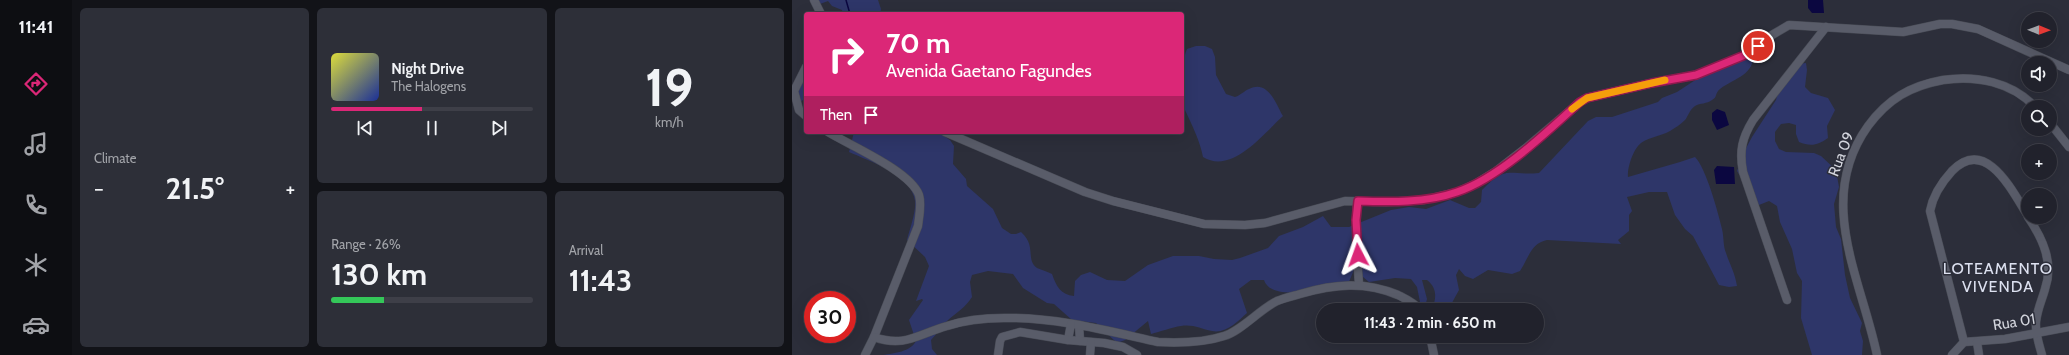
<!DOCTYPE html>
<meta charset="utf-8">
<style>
:root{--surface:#21222c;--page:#2d2f38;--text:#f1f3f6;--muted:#a2a4a9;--line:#3e3f48;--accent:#db2777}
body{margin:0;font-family:Cabin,sans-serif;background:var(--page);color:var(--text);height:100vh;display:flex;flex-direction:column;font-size:15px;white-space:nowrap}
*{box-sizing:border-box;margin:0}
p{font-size:13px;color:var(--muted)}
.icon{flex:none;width:22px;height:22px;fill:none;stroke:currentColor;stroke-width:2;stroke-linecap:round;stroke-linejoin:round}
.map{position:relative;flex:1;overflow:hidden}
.side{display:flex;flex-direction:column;gap:8px;padding:8px;background:#121318;width:720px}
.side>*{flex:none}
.top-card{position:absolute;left:12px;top:12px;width:380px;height:122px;border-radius:4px;box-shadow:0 4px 16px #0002,0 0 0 1px var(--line);background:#db2777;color:#fff;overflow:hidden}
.needle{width:26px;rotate:91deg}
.controls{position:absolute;left:1229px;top:12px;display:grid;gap:8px}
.controls a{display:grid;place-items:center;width:36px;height:36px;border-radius:50%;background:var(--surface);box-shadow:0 4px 16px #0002,0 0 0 1px var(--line);font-size:20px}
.speed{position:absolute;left:12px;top:291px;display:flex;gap:8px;font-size:20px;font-weight:700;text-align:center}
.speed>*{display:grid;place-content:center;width:52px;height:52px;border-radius:50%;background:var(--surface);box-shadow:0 4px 16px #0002,0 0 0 1px var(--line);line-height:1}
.speed .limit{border:6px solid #d22;background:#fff;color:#111}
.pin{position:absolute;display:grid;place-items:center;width:34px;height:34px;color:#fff;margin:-17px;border:2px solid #fff;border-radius:50%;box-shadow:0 1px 4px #0007}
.me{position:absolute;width:44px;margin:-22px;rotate:356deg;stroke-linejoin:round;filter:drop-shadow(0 0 3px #0008)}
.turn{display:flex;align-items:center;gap:14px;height:84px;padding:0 16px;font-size:18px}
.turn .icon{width:52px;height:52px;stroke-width:2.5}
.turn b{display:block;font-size:28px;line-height:34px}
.then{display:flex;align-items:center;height:38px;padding:0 16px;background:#0003;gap:8px;font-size:15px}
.big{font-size:30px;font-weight:800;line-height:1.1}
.side .widget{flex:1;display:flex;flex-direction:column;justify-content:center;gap:6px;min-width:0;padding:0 14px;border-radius:6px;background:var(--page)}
.side .dial{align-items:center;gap:0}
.dial b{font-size:52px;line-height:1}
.song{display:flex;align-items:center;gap:12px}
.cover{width:48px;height:48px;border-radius:6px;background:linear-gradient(135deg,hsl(60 70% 55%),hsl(230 70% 35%))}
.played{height:4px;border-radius:2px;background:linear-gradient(90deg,var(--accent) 45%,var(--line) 45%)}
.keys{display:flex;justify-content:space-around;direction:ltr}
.heat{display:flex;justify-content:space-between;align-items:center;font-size:22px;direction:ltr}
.charge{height:6px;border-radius:3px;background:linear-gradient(90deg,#34c759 26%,var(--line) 0)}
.side .tiles{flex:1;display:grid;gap:8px;grid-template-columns:repeat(3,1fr)}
.widget:first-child{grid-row:span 2}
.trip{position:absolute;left:524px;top:303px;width:228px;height:40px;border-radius:20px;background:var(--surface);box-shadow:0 4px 16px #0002,0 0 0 1px var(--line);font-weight:800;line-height:40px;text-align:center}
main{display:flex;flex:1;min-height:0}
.dock{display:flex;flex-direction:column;width:72px;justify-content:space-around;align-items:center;background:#0d0e12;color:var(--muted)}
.dock .icon{width:28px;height:28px}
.dock .selected{color:var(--accent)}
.dock b{font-size:18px;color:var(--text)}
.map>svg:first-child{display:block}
.green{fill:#2e3669}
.water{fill:#0b0740}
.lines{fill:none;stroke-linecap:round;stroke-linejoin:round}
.stream{stroke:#0b0740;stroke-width:1.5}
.minor-casing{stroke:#494c56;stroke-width:9}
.minor{stroke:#595c69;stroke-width:8}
.route-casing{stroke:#8e194d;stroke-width:10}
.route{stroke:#db2777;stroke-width:7}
.slow{stroke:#f59e0b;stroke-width:7}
.labels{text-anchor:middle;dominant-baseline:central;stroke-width:3;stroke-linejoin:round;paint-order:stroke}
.street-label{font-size:15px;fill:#d3d5dd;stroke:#2c2e3a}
.neighbourhood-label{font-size:16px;letter-spacing:1px;fill:#dde1f0;stroke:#2c2e3a}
</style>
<main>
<nav class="dock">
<b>11:41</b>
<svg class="icon selected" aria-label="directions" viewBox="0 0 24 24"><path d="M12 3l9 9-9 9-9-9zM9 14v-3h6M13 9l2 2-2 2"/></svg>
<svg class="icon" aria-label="music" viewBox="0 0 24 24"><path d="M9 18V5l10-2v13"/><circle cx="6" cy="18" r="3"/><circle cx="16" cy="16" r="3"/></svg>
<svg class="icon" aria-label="phone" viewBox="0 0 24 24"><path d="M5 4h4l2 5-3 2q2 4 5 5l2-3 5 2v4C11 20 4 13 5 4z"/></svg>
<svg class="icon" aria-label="climate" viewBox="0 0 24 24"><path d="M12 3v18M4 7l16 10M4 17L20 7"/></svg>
<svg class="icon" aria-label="car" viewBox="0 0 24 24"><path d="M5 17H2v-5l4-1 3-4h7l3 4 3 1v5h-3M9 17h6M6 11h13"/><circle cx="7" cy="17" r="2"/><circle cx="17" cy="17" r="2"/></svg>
</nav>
<section class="side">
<div class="tiles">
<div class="widget"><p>Climate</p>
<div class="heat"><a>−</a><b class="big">21.5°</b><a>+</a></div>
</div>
<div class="widget">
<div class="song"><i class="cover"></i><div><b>Night Drive</b><p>The Halogens</p></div></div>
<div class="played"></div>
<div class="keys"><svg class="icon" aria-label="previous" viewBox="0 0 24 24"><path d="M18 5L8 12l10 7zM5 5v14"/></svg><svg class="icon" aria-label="pause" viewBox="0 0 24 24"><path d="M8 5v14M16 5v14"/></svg><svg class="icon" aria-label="next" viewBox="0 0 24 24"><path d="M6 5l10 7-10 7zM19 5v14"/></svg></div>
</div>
<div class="widget dial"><b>19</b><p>km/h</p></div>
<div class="widget"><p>Range · 26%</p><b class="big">130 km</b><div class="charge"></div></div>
<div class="widget"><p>Arrival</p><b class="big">11:43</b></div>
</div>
</section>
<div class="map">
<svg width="1277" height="355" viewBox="0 0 1277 355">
<rect width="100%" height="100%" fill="#2c2e3a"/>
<g class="green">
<polygon points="24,0 86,0 89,9 88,14 51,14 50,10 40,6 36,1 28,4"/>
<path d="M404 46H413L420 49 423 57 424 75 434 94 443 97C449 95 452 91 457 89 476 79 484 104 491 116 472 133 440 175 411 157 408 141 400 125 393 110 388 97 389 62 395 49Z"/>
<path d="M955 50 962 52C962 76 944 77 928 89 922 94 926 97 920 100 915 104 908 103 903 106 897 110 896 117 893 120 889 124 883 128 878 131 868 137 853 137 846 146 840 153 835 169 836 177L888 162 903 157C914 168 926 212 930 229 932 237 931 246 934 253 938 265 943 273 945 286L937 287 927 285 901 236 893 229 883 215 875 192H857L835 197 840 211 837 215V231L826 240 829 244 755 240C739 243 736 259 728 271L720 274 696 270 681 279 673 276 667 269 664 275 667 290 656 310H640C644 298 646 289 635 280H630L635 299 634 303 631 305 628 302 625 287 619 279 603 278 577 282 571 277 565 263 556 284C536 287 480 304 472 280H459L447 289 455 313C446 321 434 334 420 331 409 329 401 324 389 326 380 327 368 332 359 334L356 321 333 340 325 343 304 323 280 320 262 304 255 303 231 288 221 274 196 271 180 275 178 282 180 297C174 307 164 313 155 321 149 327 145 334 139 340L140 349 145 355H91C103 353 118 352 124 341L117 320 131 300 130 299 124 301 137 266 133 257 115 240C118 228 124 213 123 201 120 175 77 161 57 152L62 132H146L158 140 162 146 161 164 174 179 175 186 201 209 210 228 219 234H224L229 232C245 246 233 259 245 268 250 270 256 272 260 274 264 286 269 295 282 296L283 281 289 275 298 272 315 280 333 281 356 265 381 256H407L422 259 440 260 448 258 476 248 487 236 511 227 531 216 539 227H557L599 210 617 207 634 209 658 200 677 208H683L689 202 690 190C716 164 715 176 747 173L796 121 804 117H820L866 102 870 98 885 92 940 56Z"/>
<path d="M14 57V98L8 102C0 79 5 78 14 57Z"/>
<path d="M1014 63 1015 70 1013 87 1019 93 1036 98 1043 110 1035 126 1036 138C1026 145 1019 147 1007 142L1004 134V125L997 123 989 124 983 132V141L987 149 994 152 1022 153 1029 156 1043 169 1045 176 1047 187 1042 204 1044 227 1049 239 1053 275 1058 298 1070 323 1068 331 1071 341 1070 355H1020L1009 318 1010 281 1005 273 1000 249 988 222 985 206 977 201 967 205 945 171 952 152 960 137 984 100 986 92 1006 64Z"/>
</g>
<g class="water">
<polygon points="1016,0 1031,0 1032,13 1020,13 1016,8"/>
<polygon points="925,109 933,112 937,125 925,130 920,120 920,113"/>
<polygon points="925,166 942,167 943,184 924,184 922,170"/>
</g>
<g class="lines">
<polyline class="stream" points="54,0 58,14"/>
<defs>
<g id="minor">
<polyline points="22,0 29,14"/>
<polyline points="14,67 2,91 7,110 14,116"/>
<polyline points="1258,123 1277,147"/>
<path d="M36 132C59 146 118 171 127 195 130 205 127 216 126 226L82 337 73 355"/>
<polyline points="153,132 293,192 321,201 412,224 453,225 473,223 553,201 594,202 632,200 665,192 683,184 704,171 735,147 788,102 795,98 860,83 904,75 953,55 980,35 997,25 1111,32 1148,24 1160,24 1186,29 1277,70"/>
<polyline points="565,201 564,243 567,284"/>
<path d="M1236 217C1251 239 1262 263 1253 289 1250 300 1245 310 1244 322 1243 333 1247 344 1250 355"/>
<path d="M995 300 951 172C947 151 950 138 961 120L1034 27"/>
<polyline points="287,325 288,341"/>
<polyline points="638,336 642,355"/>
<path d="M82 337C113 348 126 334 155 326 173 320 193 318 212 318 264 317 316 331 366 342 387 343 411 343 432 336 449 331 467 310 485 301 492 298 501 296 508 294 542 284 573 281 606 295 614 299 623 303 628 310"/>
<polyline points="276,340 279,324"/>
<polyline points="1172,342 1213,339 1277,327"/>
<polyline points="1185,342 1187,355"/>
<polyline points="206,355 208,341 210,337 228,332 276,340 312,343 331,347 345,355"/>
<polyline points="298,355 299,342"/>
<path d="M1085 355C1069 278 1023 200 1076 126 1096 99 1118 86 1151 80 1184 75 1220 82 1243 107"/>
<path d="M1160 355 1172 342 1138 211C1141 195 1149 183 1160 171 1194 136 1220 191 1236 216"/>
</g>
</defs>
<use href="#minor" class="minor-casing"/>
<use href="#minor" class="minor"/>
</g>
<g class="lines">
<defs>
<path id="route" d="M566 255 564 220 566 201C598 202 634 203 665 192 707 178 755 132 788 102L795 98 860 83 904 75 953 55 966 46"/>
</defs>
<use href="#route" class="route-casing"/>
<use href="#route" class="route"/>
<polyline class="slow" points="780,109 795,98 873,80"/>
</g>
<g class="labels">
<g class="street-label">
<text transform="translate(1049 154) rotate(-69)">Rua 09</text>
<text transform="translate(1222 322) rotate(-9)">Rua 01</text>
</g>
<g class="neighbourhood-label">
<text x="1206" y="268">LOTEAMENTO<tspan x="1206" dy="18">VIVENDA</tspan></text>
</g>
</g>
</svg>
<div class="controls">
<a><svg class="needle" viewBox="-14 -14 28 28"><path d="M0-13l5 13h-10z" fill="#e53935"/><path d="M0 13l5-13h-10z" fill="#a2a4a9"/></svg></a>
<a><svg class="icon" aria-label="sound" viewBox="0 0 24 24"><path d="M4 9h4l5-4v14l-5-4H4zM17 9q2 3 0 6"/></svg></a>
<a><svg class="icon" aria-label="search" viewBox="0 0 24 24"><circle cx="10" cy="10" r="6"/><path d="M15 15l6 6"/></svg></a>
<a>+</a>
<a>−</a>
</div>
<div class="speed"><div class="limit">30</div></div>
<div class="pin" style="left:966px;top:46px;background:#d93025"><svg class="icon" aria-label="arrive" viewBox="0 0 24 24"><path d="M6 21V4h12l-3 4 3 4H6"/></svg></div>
<svg class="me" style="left:566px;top:255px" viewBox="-20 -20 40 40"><path d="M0-17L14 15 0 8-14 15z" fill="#db2777" stroke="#fff" stroke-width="4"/></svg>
<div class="trip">11:43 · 2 min · 650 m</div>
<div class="top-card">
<div class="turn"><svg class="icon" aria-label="right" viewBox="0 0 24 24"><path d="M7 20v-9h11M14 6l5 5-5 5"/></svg><div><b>70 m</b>Avenida Gaetano Fagundes</div></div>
<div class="then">Then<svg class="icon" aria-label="arrive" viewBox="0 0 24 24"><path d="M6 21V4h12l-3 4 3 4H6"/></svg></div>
</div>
</div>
</main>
